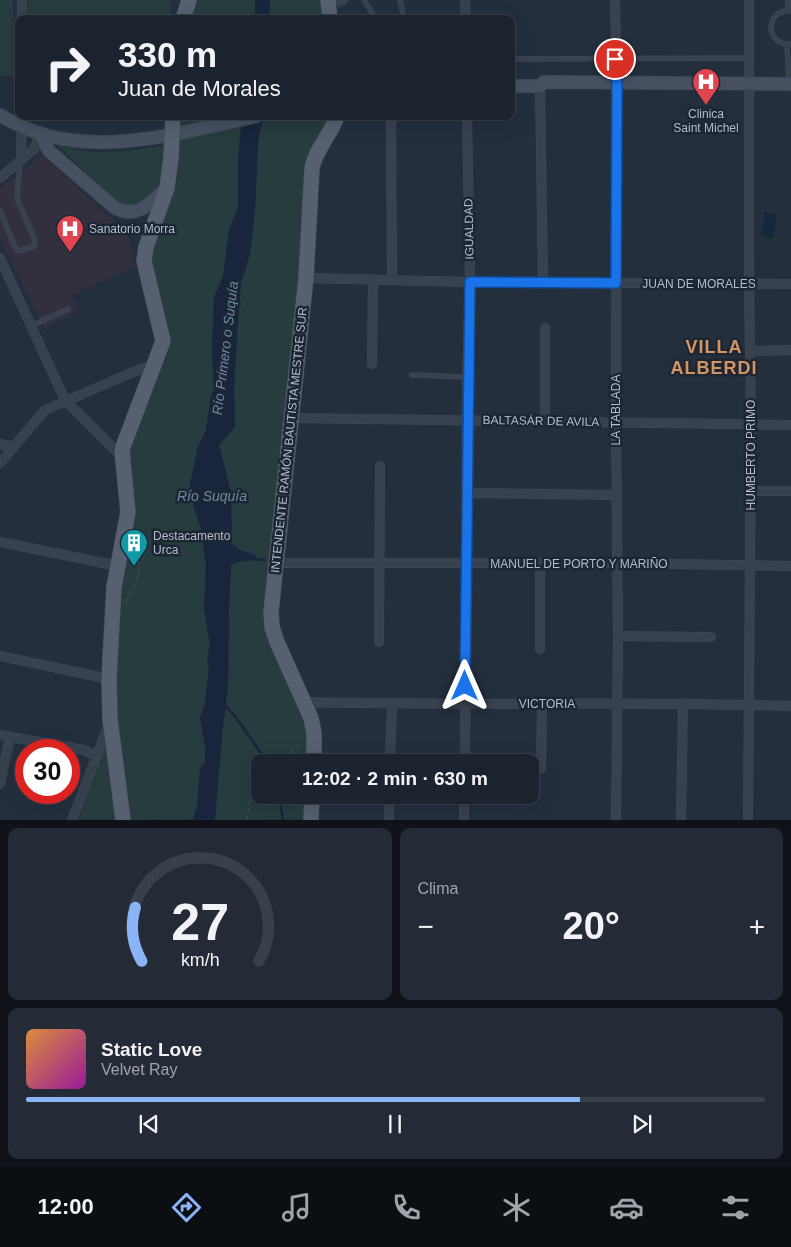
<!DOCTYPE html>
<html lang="es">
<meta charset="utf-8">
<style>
:root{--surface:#1b232e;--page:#242b36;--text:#f1f3f6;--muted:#a0a4aa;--line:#39404a;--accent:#8ab4f8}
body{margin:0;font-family:Helvetica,sans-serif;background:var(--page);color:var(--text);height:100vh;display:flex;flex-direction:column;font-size:19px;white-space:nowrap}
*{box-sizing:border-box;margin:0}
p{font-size:16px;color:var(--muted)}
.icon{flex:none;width:28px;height:28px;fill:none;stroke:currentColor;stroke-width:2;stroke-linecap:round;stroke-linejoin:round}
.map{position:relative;height:820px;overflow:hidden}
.side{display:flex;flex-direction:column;gap:8px;padding:8px;background:#0f1319;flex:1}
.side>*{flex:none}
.top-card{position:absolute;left:15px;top:15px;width:500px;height:105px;border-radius:10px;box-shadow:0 5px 20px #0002,0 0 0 1px var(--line);background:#1b232e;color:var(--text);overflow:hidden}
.speed{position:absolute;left:15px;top:739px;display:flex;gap:10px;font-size:25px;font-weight:700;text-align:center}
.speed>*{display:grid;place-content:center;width:65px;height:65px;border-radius:50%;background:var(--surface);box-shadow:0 5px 20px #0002,0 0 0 1px var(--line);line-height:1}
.speed .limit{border:8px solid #d22;background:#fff;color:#111}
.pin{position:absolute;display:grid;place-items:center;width:42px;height:42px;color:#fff;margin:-21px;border:2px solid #fff;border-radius:50%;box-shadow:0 1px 5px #0007}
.me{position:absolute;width:55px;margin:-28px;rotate:0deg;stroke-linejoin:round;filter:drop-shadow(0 0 4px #0008)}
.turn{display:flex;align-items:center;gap:18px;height:105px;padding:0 20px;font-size:22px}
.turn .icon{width:65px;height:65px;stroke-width:2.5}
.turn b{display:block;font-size:35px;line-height:42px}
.big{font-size:38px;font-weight:700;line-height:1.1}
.side .widget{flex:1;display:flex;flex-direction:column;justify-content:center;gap:8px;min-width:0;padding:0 18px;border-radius:10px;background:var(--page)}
.side .dial{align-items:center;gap:0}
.dial svg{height:130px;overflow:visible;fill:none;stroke:var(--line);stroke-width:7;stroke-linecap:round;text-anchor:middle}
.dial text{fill:var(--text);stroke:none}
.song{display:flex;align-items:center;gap:15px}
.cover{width:60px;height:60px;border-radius:8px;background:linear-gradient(135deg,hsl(30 70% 55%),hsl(300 70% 35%))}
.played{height:5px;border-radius:2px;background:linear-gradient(90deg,var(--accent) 75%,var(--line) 75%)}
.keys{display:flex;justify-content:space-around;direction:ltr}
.heat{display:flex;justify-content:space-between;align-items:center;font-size:28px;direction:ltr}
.side .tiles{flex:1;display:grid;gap:8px;grid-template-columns:1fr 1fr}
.widget:last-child{grid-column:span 2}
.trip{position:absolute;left:251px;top:754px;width:288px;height:50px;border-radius:10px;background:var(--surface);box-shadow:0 5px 20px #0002,0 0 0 1px var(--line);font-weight:700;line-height:50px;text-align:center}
.tabs{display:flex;height:80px;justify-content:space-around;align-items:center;background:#0b0e12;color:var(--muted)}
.tabs .icon{width:35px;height:35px}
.tabs .selected{color:var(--accent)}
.tabs b{font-size:22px;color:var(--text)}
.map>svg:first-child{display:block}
.medical{fill:#32303f}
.green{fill:#263c3f}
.water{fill:#17263c}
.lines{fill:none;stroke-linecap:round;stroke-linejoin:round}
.stream{stroke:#17263c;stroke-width:2.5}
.lane-casing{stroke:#414a57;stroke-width:5.5}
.street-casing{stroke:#414a57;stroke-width:10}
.secondary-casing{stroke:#414a57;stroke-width:14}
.primary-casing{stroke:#414a57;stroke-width:16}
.path{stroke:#3f5557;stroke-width:1;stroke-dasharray:4 4;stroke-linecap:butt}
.lane{stroke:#38414e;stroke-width:4.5}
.street{stroke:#38414e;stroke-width:9}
.secondary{stroke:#465061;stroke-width:12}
.primary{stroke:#56606e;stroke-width:15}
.primary-bridge-casing{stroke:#414a57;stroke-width:16;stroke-linecap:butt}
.primary-bridge{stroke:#56606e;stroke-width:15}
.route-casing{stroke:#114b97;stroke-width:12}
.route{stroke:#1a73e8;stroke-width:9}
.labels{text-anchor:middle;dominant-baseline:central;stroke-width:5;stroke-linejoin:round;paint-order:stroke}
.poi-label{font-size:12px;fill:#b4bcc9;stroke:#1d2633;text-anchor:start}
.street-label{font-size:12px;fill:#b4bcc9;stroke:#1d2633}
.water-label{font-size:14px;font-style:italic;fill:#6d86a8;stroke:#1d2633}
.district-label{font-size:18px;font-weight:bold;letter-spacing:1px;fill:#d59563;stroke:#1d2633}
</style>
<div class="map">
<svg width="791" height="820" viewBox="0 0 791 820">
<rect width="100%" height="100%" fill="#242f3e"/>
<polygon class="medical" points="42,155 127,233 135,266 72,295 79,311 44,328 0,239 0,189"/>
<g class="green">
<polygon points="0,0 13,0 14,76 0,76"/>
<polygon points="28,0 170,0 171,19 28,19"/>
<polygon points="189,0 255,0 255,19 183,19"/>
<polygon points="270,0 328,0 330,19 270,19"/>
<polygon points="179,116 242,116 238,160 238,208 229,230 223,277 214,297 212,350 214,391 211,396 206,430 198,447 190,483 192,500 201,529 206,566 204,609 210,644 207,659 209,665 205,704 200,718 205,746 205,762 200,769 197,806 193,819 123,820 110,707 127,518 122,457 162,345 144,268"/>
<polygon points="264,116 337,116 317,152 271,612 311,718 314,762 260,762 260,795 312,795 311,819 215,820 222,734 228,687 229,608 231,565 236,562 257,560 255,555 240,550 232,544 231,492 219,445 235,427 234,387 238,320 241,282 250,254 255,209 258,141"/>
<path d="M57 144C91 157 130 152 165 145L160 187 136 207 124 208 114 201Z"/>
<polygon points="107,737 118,819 79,819"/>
</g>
<g class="water">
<rect x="255" y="0" width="15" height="19"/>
<polygon points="242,116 264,116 258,141 255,209 250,254 241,282 238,320 234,387 235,427 219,445 231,492 232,544 240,550 255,555 257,560 236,562 231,565 229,608 228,687 222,734 215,819 193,820 197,806 200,769 205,762 205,746 200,718 205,704 209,665 207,660 210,644 204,609 206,566 201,529 192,500 190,483 198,447 206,430 211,396 214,391 212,350 214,297 223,277 229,230 238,208 238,160"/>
<polygon points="765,212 777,214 773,238 761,236"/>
</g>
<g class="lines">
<g class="stream">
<polyline points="254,559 265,560"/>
<polyline points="225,706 235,716 267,762"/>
<polyline points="279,795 283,820"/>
</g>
<defs>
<g id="lane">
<polyline points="364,0 373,14"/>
<polyline points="400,0 404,19"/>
<polyline points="788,10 788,0"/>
<path d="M791 11C778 10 771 17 771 30 774 40 780 45 791 44"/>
<polyline points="787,45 789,83"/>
<polyline points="511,59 749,58"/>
<polyline points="0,211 16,249 20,251 34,246 35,240 17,199 20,162"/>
<polyline points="31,326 68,309"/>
<polyline points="412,375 467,377"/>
</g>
<g id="street">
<polyline points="22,0 22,19"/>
<polyline points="465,0 466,19"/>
<polyline points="615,0 617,86 616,422 618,636 616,820"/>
<polyline points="328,3 343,0"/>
<polyline points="540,86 543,282"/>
<polyline points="391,116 392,280"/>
<polyline points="21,160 22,116"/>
<polyline points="0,178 34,149 40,134"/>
<polyline points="0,258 65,400 122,457"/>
<polyline points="306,278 470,282 791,284"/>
<polyline points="751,351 791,350"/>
<polyline points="372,364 373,280"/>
<polyline points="292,418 791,425"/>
<polyline points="545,422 545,328"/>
<polyline points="0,444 14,447"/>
<polyline points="0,463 45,410 138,370 154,365"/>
<polyline points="751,491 791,491"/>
<polyline points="467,493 616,495"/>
<polyline points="0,542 118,566"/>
<polyline points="276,563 617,563 791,566"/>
<polyline points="618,636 711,637"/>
<polyline points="379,642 380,466"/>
<polyline points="540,649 540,563"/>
<polyline points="0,656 109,679"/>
<path d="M303 702C466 706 628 701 791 706"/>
<polyline points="0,735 84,750 96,756"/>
<polyline points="390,762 392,704"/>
<polyline points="465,762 467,377 470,282 467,116"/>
<polyline points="541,769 542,704"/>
<polyline points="0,784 10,737"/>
<polyline points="72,820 109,724"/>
<polyline points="389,820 389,795"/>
<polyline points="464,820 464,795"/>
<polyline points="681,820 683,703"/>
<polyline points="748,820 751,425 749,284 749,0"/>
</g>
<g id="secondary">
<polyline points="511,86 540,86 544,82 791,84"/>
<path d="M0 115C78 165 173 134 257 116"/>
<path d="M40 134 49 151 115 208C138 220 151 202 167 188"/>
</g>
<g id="primary">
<polyline points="328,0 330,19"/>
<polyline points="183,19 189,0"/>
<path d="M314 762V733L311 718 277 642 272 627 271 612 306 278 312 168C316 148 331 135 337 116"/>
<polyline points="123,820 110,719 109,679 114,587 128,512 122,451 124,444 163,341 144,261 146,247 167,188 171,157"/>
<polyline points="311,820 312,795"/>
</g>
</defs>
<use href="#lane" class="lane-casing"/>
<use href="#street" class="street-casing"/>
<use href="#secondary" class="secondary-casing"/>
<use href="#primary" class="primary-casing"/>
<g class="path">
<path d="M126 602C136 580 145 572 134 548"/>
<polyline points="268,762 287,754 302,744"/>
<polyline points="247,820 253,781 260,768"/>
</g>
<use href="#lane" class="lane"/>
<use href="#street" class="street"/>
<use href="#secondary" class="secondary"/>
<use href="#primary" class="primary"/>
<defs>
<polyline id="primary-bridge" points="171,157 173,116"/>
</defs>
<use href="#primary-bridge" class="primary-bridge-casing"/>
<use href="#primary-bridge" class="primary-bridge"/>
</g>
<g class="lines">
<defs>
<polyline id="route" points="465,686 470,282 616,283 617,86 615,59"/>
</defs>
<use href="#route" class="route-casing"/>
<use href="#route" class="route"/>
</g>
<defs>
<symbol id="hospital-pin" viewBox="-11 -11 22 30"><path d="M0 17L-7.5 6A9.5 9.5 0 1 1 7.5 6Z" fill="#e0444e" stroke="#1d2633"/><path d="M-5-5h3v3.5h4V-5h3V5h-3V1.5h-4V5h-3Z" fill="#fff"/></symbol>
<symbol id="building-pin" viewBox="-11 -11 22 30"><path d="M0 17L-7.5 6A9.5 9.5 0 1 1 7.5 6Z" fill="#0f9aa8" stroke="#1d2633"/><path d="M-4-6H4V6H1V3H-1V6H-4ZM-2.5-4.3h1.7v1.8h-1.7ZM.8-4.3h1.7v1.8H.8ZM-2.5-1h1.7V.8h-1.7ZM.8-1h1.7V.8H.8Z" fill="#fff"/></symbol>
</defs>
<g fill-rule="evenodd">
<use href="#hospital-pin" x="690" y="66" width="32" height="43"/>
<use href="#hospital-pin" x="54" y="213" width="32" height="43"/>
<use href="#building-pin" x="118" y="527" width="32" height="43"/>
</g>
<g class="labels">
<g class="poi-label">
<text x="706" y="114" text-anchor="middle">Clinica<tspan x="706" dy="14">Saint Michel</tspan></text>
<text x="89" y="229">Sanatorio Morra</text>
<text x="153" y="536">Destacamento<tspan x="153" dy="14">Urca</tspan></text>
</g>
<g class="street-label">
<text transform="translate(469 229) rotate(-91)">IGUALDAD</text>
<text x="699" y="284">JUAN DE MORALES</text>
<text transform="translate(616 410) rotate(-90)">LA TABLADA</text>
<text transform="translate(541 421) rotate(1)">BALTASÁR DE AVILA</text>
<text transform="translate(289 440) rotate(-84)">INTENDENTE RAMÓN BAUTISTA MESTRE SUR</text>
<text transform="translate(751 455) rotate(-90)">HUMBERTO PRIMO</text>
<text x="579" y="564">MANUEL DE PORTO Y MARIÑO</text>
<text x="547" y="704">VICTORIA</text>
</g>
<g class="water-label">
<text transform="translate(225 348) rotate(-83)">Río Primero o Suquía</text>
<text x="212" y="496">Río Suquía</text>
</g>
<g class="district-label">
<text x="714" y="347">VILLA<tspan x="714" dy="21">ALBERDI</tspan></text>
</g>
</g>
</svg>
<div class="speed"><div class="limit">30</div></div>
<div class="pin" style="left:615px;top:59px;background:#d93025"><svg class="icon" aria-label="arrive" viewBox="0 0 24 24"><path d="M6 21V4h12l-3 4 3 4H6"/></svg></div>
<svg class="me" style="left:465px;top:686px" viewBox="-20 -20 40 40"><path d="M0-17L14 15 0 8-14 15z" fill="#1a73e8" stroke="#fff" stroke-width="4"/></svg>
<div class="trip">12:02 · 2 min · 630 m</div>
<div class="top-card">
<div class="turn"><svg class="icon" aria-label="right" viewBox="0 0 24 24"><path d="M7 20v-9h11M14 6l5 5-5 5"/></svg><div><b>330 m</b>Juan de Morales</div></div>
</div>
</div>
<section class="side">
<div class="tiles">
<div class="widget dial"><svg viewBox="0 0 100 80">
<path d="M14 69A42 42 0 1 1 86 69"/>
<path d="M14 69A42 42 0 0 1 10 36" stroke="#8ab4f8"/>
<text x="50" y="56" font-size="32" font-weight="700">27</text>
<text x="50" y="72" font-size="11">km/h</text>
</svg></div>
<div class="widget"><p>Clima</p>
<div class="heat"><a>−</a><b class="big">20°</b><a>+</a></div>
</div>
<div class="widget">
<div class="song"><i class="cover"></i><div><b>Static Love</b><p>Velvet Ray</p></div></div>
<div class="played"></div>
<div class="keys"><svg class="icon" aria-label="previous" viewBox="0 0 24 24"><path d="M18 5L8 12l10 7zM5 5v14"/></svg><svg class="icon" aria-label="pause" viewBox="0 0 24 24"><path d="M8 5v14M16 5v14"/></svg><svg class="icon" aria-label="next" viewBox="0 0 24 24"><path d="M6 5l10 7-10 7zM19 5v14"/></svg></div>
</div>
</div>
</section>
<nav class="tabs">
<b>12:00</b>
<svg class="icon selected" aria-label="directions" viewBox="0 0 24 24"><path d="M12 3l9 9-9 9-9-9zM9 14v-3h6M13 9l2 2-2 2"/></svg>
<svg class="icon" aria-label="music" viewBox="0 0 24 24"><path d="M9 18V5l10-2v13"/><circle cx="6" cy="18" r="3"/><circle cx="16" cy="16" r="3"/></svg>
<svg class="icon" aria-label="phone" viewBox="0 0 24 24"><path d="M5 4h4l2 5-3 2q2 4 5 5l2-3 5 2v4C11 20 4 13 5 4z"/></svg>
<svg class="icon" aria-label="climate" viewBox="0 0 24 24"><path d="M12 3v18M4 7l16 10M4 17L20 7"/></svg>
<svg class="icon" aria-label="car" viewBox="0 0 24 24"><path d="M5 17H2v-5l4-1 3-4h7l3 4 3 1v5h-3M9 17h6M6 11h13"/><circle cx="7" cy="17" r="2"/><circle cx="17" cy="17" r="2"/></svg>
<svg class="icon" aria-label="filters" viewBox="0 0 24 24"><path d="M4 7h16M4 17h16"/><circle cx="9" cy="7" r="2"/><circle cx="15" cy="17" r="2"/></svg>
</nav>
